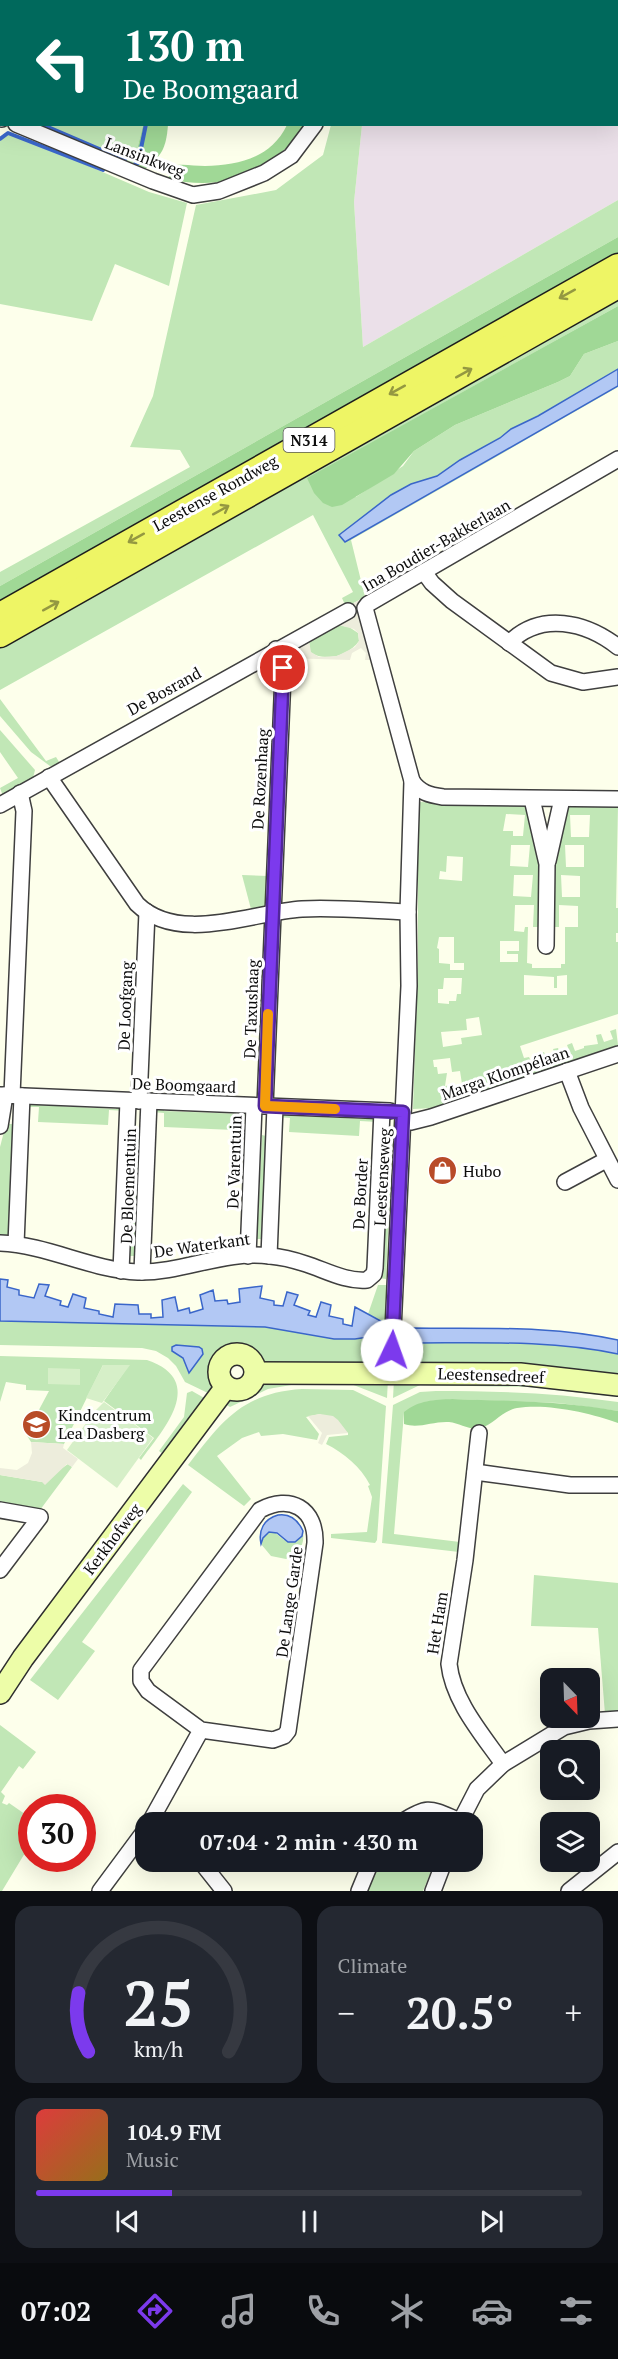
<!DOCTYPE html>
<meta charset="utf-8">
<style>
:root{--surface:#171b24;--page:#242831;--text:#f1f3f6;--muted:#9ea1a6;--line:#363941;--accent:#7c3aed}
body{margin:0;font-family:"PT Serif",serif;background:var(--page);color:var(--text);height:100vh;display:flex;flex-direction:column;font-size:22px;white-space:nowrap}
*{box-sizing:border-box;margin:0}
p{font-size:20px;color:var(--muted)}
.icon{flex:none;width:33px;height:33px;fill:none;stroke:currentColor;stroke-width:2;stroke-linecap:round;stroke-linejoin:round}
.map{position:relative;height:1891px;overflow:hidden}
.side{display:flex;flex-direction:column;gap:15px;padding:15px;background:#0d0f14;flex:1}
.side>*{flex:none}
.hud{position:absolute;left:0px;top:0px;width:618px;height:126px;box-shadow:0 6px 24px #0002;background:#00695c;color:#fff;overflow:hidden}
.needle{width:39px;rotate:157deg}
.controls{position:absolute;left:540px;top:1668px;display:grid;gap:12px}
.controls a{display:grid;place-items:center;width:60px;height:60px;border-radius:12px;background:var(--surface);box-shadow:0 6px 24px #0002;font-size:30px}
.speed{position:absolute;left:18px;top:1794px;display:flex;gap:12px;font-size:30px;font-weight:700;text-align:center}
.speed>*{display:grid;place-content:center;width:78px;height:78px;border-radius:50%;background:var(--surface);box-shadow:0 6px 24px #0002;line-height:1}
.speed .limit{border:9px solid #d22;background:#fff;color:#111}
.pin{position:absolute;display:grid;place-items:center;width:51px;height:51px;color:#fff;margin:-26px;border:3px solid #fff;border-radius:50%;box-shadow:0 2px 6px #0007}
.me{position:absolute;width:66px;margin:-33px;rotate:3deg;stroke-linejoin:round;filter:drop-shadow(0 0 4px #0008)}
.turn{display:flex;align-items:center;gap:21px;height:126px;padding:0 24px;font-size:27px}
.turn .icon{width:78px;height:78px;stroke-width:2.5}
.turn b{display:block;font-size:42px;line-height:51px}
.big{font-size:45px;font-weight:700;line-height:1.1}
.side .card{flex:1;display:flex;flex-direction:column;justify-content:center;gap:9px;min-width:0;padding:0 21px;border-radius:18px;background:var(--page)}
.side .dial{align-items:center;gap:0}
.dial svg{height:156px;overflow:visible;fill:none;stroke:var(--line);stroke-width:7;stroke-linecap:round;text-anchor:middle}
.dial text{fill:var(--text);stroke:none}
.song{display:flex;align-items:center;gap:18px}
.cover{width:72px;height:72px;border-radius:9px;background:linear-gradient(135deg,hsl(0 70% 55%),hsl(40 70% 35%))}
.played{height:6px;border-radius:3px;background:linear-gradient(90deg,var(--accent) 25%,var(--line) 25%)}
.keys{display:flex;justify-content:space-around;direction:ltr}
.heat{display:flex;justify-content:space-between;align-items:center;font-size:33px;direction:ltr}
.side .tiles{flex:1;display:grid;gap:15px;grid-template-columns:1fr 1fr}
.card:last-child{grid-column:span 2}
.trip{position:absolute;left:135px;top:1812px;width:348px;height:60px;border-radius:18px;background:var(--surface);box-shadow:0 6px 24px #0002;font-weight:700;line-height:60px;text-align:center}
.menu{display:flex;height:96px;justify-content:space-around;align-items:center;background:#090b0e;color:var(--muted)}
.menu .icon{width:42px;height:42px}
.menu .current{color:var(--accent)}
.menu b{font-size:27px;color:var(--text)}
.map>svg:first-child{display:block}
.industrial{fill:#ebe0e9}
.green{fill:#c1e7b6;fill-rule:evenodd}
.forest{fill:#a0d896}
.pitch{fill:#d6efc8}
.plaza{fill:#ededdc;fill-rule:evenodd}
.water{fill:#b2c8f4;stroke:#3a66c9;stroke-width:1.5}
.lines{fill:none;stroke-linecap:round;stroke-linejoin:round}
.stream{stroke:#3a66c9;stroke-width:4}
.street-casing{stroke:#3f3f3f;stroke-width:18}
.secondary-casing{stroke:#2e2e2e;stroke-width:24}
.primary-casing{stroke:#1d1d1d;stroke-width:27}
.street{stroke:#fff;stroke-width:15}
.secondary{stroke:#edfda8;stroke-width:21}
.primary{stroke:#eef565;stroke-width:24}
.oneway{stroke:#949841}
.route-casing{stroke:#51269a;stroke-width:15}
.route{stroke:#7c3aed;stroke-width:10}
.slow{stroke:#f59e0b;stroke-width:10}
.labels{text-anchor:middle;dominant-baseline:central;stroke-width:6;stroke-linejoin:round;paint-order:stroke}
.shield{fill:#fff;stroke:#555;stroke-width:1.5}
.shield-label{font-size:15px;font-weight:bold;fill:#0c0c0c}
.street-label{font-size:16px;fill:#0c0c0c;stroke:#fff}
.poi-label{font-size:16px;fill:#0c0c0c;stroke:#fff;text-anchor:start}
</style>
<div class="map">
<svg width="618" height="1891" viewBox="0 0 618 1891">
<rect width="100%" height="100%" fill="#fdffeb"/>
<polygon class="industrial" points="394,0 618,0 618,200 363,347 354,202 362,125 616,124 616,2"/>
<g class="green">
<polygon points="0,0 199,0 2,2 1,110"/>
<polygon points="35,125 143,125 133,166"/>
<polygon points="331,125 362,125 354,202 363,347 618,200 618,237 0,586 0,572 190,467 180,450 130,447 153,396 196,205 276,190 323,155"/>
<polygon points="5,133 12,133 149,192 187,203 169,286 115,264 92,321 0,304 0,138"/>
<polygon points="618,292 618,306 308,478 356,497 403,466 414,451 455,425 558,382 570,376 584,354 618,341 618,387 351,540 365,597 346,607 342,598 353,592 313,515 0,690 0,640"/>
<path d="M338 625 349 627 358 633 359 641C349 655 326 663 310 652L309 641Z"/>
<polygon points="0,699 46,761 56,757 61,765 50,766 31,752 0,716"/>
<polygon points="0,730 35,770 33,778 3,796 0,788 18,778 0,752"/>
<path d="M418 802 527 805 538 858 541 927H533L534 905H515L514 931 524 932 525 927H528L527 963 532 964V968H561V964H565V927H578V906L559 905V927H551L556 863 568 805 618 806 616 908H618V933H616V942H618V1014L520 1046 524 1058 529 1057 533 1065 541 1062 539 1054 544 1052 547 1061 556 1058 553 1049 558 1048 561 1056 570 1053 567 1045 572 1043 575 1051 584 1048V1046L598 1044 596 1035 601 1034 604 1042 613 1039 610 1031 616 1029 618 1045 434 1108 413 1109 418 965ZM506 814 525 815 523 836H513V831H503ZM570 815H590L589 837H571ZM511 845H530L528 867 510 866ZM565 845H584V867H566ZM447 856 463 857 462 881 439 879 440 871 446 872ZM514 875H533L531 897 513 896ZM561 875 580 876V897H562ZM439 937H454V963H464V970H450V964L439 963V949L437 948ZM500 941H519V951H507V954H518V962H500ZM524 975 554 977V988H557V976L567 975V995H524ZM444 978H462L461 994H457L456 1001H449V1004L438 1003V989H443ZM479 1017 482 1035 461 1038 462 1044 443 1047 441 1032 467 1030 466 1019ZM450 1058 452 1072 460 1071 462 1084 445 1086 447 1073 438 1074 437 1067H434L433 1060Z"/>
<polygon points="242,875 268,876 267,901 261,911 252,913"/>
<polygon points="38,1100 38,1105 116,1109 117,1104 127,1111 109,1110 108,1125 38,1122 39,1107 27,1107 29,1103"/>
<polygon points="164,1106 164,1111 242,1114 242,1109 252,1116 234,1116 234,1130 164,1127 164,1113 153,1112 155,1108"/>
<polygon points="289,1111 290,1116 367,1119 368,1115 373,1116 378,1122 360,1121 359,1136 289,1132 290,1118 278,1117"/>
<polygon points="6,1124 14,1124 12,1237 0,1237 0,1147"/>
<polygon points="136,1130 140,1130 134,1256 130,1256"/>
<polygon points="262,1135 266,1136 261,1239 257,1239"/>
<polygon points="388,1143 392,1143 386,1279 379,1278 379,1269 383,1268"/>
<polygon points="378,1285 390,1285 388,1325 368,1314"/>
<path d="M0 1321 265 1327 334 1339 388 1334 384 1360 380 1364C353 1364 327 1364 300 1364 290 1364 277 1366 268 1364 253 1360 247 1335 223 1352 207 1363 217 1379 210 1394L185 1382 176 1366 168 1358 156 1351 142 1348 0 1345Z"/>
<polygon points="398,1328 414,1328 406,1329 495,1343 561,1345 588,1348 618,1354 618,1379 407,1366 398,1356"/>
<path d="M0 1356 147 1360C208 1381 163 1430 141 1460L139 1458 154 1438 104 1401 129 1365H103L64 1444 31 1442 26 1434 49 1391 26 1390V1385L6 1382 0 1402Z"/>
<polygon points="388,1379 387,1398 351,1384 297,1384 268,1389 230,1407 225,1404 233,1398 248,1394 263,1383"/>
<polygon points="394,1379 496,1381 618,1391 618,1397 529,1387 420,1385 393,1398"/>
<path d="M302 1389 353 1390 386 1406 377 1540 375 1543 331 1538V1534L367 1532 372 1497 368 1486 370 1485C361 1467 344 1453 326 1444L329 1437 348 1435V1433L320 1414 306 1417 319 1434 317 1440 283 1434 261 1436 259 1432 242 1438 217 1456 251 1499 244 1506 188 1465C222 1421 242 1393 302 1389Z"/>
<polygon points="192,1391 206,1399 166,1456 159,1451 184,1417 187,1393"/>
<path d="M436 1391C497 1391 557 1393 618 1402V1411L559 1403 452 1399 404 1413 394 1534 460 1542 459 1552 382 1543 393 1405 420 1392Z"/>
<polygon points="68,1464 72,1467 40,1510 0,1504 0,1475 42,1482"/>
<polygon points="183,1484 192,1492 82,1642 95,1651 58,1700 30,1680"/>
<path d="M273 1531 284 1540 295 1542 302 1536 303 1531C305 1546 299 1553 286 1559L271 1556 261 1544 265 1535Z"/>
<polygon points="534,1575 618,1583 618,1713 605,1714 598,1628 531,1626"/>
<polygon points="0,1725 36,1752 23,1769 19,1766 1,1792 5,1796 2,1803 7,1805 9,1803 32,1819 31,1843 2,1891 0,1891"/>
<polygon points="378,1862 435,1862 423,1891 366,1891"/>
</g>
<g class="forest">
<path d="M143 125H168C166 149 162 155 144 170L133 166Z"/>
<path d="M287 125H307C269 173 229 192 167 179L177 165C186 164 195 166 205 166 239 165 271 158 287 125Z"/>
<polygon points="618,237 618,260 0,608 0,586"/>
<polygon points="618,306 618,341 584,354 570,376 558,382 455,425 414,451 394,474 342,505 332,507 323,503 314,493 307,478"/>
<path d="M452 1399C508 1401 563 1401 618 1411V1423C591 1413 547 1403 517 1408 502 1411 494 1424 481 1428 470 1431 460 1423 449 1422 433 1421 419 1429 404 1424V1412C419 1400 434 1400 452 1399Z"/>
</g>
<g class="pitch">
<polygon points="103,1365 130,1365 102,1403 86,1398"/>
<polygon points="48,1368 80,1369 80,1385 48,1384"/>
<polygon points="104,1402 153,1438 117,1488 67,1450 94,1412"/>
</g>
<g class="plaza">
<path d="M361 599 359 608 373 660H365L366 653 361 648 352 653 350 660 285 658 289 637ZM338 625 354 629 358 633 359 641 355 647 337 656 319 657 311 652 309 641Z"/>
<polygon points="320,1414 333,1416 338,1420 348,1433 327,1435 322,1445 318,1443 322,1433 308,1416"/>
<polygon points="31,1442 64,1444 63,1448 78,1459 72,1467 67,1464 45,1485 42,1482 0,1475 0,1468 17,1470 28,1463 32,1453"/>
</g>
<g class="water">
<polygon points="618,369 618,386 345,542 339,535 391,495 411,484 437,476 460,460 500,438 511,429 538,416"/>
<polygon points="0,1279 8,1280 7,1287 19,1290 19,1295 34,1298 39,1284 49,1285 45,1296 61,1301 60,1305 68,1307 73,1294 86,1298 84,1308 99,1311 99,1314 113,1317 115,1304 138,1305 139,1314 151,1314 151,1318 163,1317 162,1300 175,1297 178,1311 189,1308 190,1313 203,1309 200,1295 213,1290 215,1301 227,1300 228,1304 240,1302 239,1289 262,1286 260,1298 274,1301 274,1305 283,1306 287,1292 298,1295 294,1305 310,1311 308,1315 316,1317 321,1302 331,1305 329,1316 343,1319 343,1324 352,1326 355,1307 388,1325 388,1334 355,1339 334,1339 265,1327 0,1321"/>
<path d="M414 1328C482 1329 552 1325 618 1340V1354C551 1340 482 1343 414 1343L405 1340 401 1333 403 1331Z"/>
<polygon points="176,1345 199,1347 202,1349 203,1354 189,1373 183,1358 172,1351 172,1347"/>
<path d="M278 1515C291 1513 298 1520 303 1531L302 1536 295 1542H288L277 1533 269 1532 263 1538 261 1544C258 1530 264 1519 278 1515Z"/>
</g>
<g class="lines">
<g class="stream">
<polyline points="190,2 192,0"/>
<polyline points="0,107 2,108"/>
<polyline points="41,124 125,160"/>
<polyline points="0,139 8,133 103,170"/>
<polyline points="135,164 138,163 146,124"/>
</g>
<defs>
<g id="street">
<polyline points="361,2 361,0"/>
<polyline points="0,118 2,119"/>
<polyline points="16,124 153,181 193,195 219,191 264,173 291,156 315,124"/>
<polyline points="424,572 432,583 452,601 551,673 583,682 618,677"/>
<path d="M509 643C541 611 586 622 618 647"/>
<path d="M49 777 137 904C179 945 252 912 302 909 337 907 373 911 408 912"/>
<path d="M412 781C420 793 430 795 443 797L618 799"/>
<polyline points="532,799 547,864 546,946"/>
<polyline points="0,805 348,611"/>
<polyline points="548,861 562,799"/>
<polyline points="567,1071 581,1108 618,1180"/>
<polyline points="0,1095 390,1111"/>
<polyline points="12,1095 24,811 20,793"/>
<polyline points="139,1101 147,912"/>
<polyline points="265,1106 283,675 282,661 276,649"/>
<polyline points="403,1122 411,1122 431,1117 618,1054"/>
<polyline points="0,1126 5,1095"/>
<polyline points="565,1182 606,1160"/>
<path d="M0 1243C48 1245 91 1270 138 1272 183 1273 224 1250 270 1256 282 1257 294 1260 306 1264 325 1270 346 1282 367 1280L374 1274 375 1268 382 1111"/>
<polyline points="16,1244 22,1096"/>
<polyline points="248,1256 254,1106"/>
<polyline points="269,1256 275,1107"/>
<polyline points="121,1271 128,1101"/>
<polyline points="142,1272 149,1101"/>
<polyline points="391,1373 409,986 408,912 412,781 365,608 368,604 618,459"/>
<path d="M479 1433 465 1560 449 1664C453 1701 482 1734 503 1764"/>
<polyline points="475,1472 570,1485 618,1485"/>
<polyline points="0,1510 40,1517 0,1570"/>
<path d="M150 1822 201 1730 273 1740 284 1736 288 1731 315 1543C316 1508 290 1494 260 1510L141 1670V1681L148 1691 201 1730"/>
<path d="M402 1822C429 1804 431 1809 460 1821"/>
<polyline points="460,1822 477,1789 503,1764 564,1727 589,1721 618,1719"/>
<polyline points="201,1862 224,1891"/>
<polyline points="100,1891 146,1829"/>
<polyline points="359,1891 371,1862"/>
<polyline points="433,1891 444,1862"/>
<polyline points="569,1891 618,1852"/>
</g>
<g id="secondary">
<circle cx="237" cy="1372" r="18"/>
<polyline points="256,1373 520,1374 618,1385"/>
<polyline points="0,1693 23,1658 226,1387"/>
</g>
<g id="primary">
<polyline points="0,615 618,266"/>
<polyline points="0,635 618,286"/>
</g>
</defs>
<use href="#street" class="street-casing"/>
<use href="#secondary" class="secondary-casing"/>
<use href="#primary" class="primary-casing"/>
<use href="#street" class="street"/>
<use href="#secondary" class="secondary"/>
<use href="#primary" class="primary"/>
</g>
<defs><path id="oneway-shaft" d="M-6 0H5M1.5-3L5.5 0L1.5 3" fill="none" stroke-width="1.6" stroke-linecap="round" stroke-linejoin="round" transform="scale(1.5)"/></defs>
<g class="oneway">
<use href="#oneway-shaft" transform="translate(567 294) rotate(151)"/>
<use href="#oneway-shaft" transform="translate(464 373) rotate(-29)"/>
<use href="#oneway-shaft" transform="translate(397 390) rotate(151)"/>
<use href="#oneway-shaft" transform="translate(221 510) rotate(-29)"/>
<use href="#oneway-shaft" transform="translate(136 538) rotate(151)"/>
<use href="#oneway-shaft" transform="translate(51 606) rotate(-29)"/>
</g>
<g class="lines">
<defs>
<polyline id="route" points="283,668 265,1106 403,1112 392,1350"/>
</defs>
<use href="#route" class="route-casing"/>
<use href="#route" class="route"/>
<polyline class="slow" points="268,1014 265,1106 335,1109"/>
</g>
<defs>
<symbol id="shop-disc" viewBox="-11 -11 22 22"><circle r="9.5" fill="#b84b28" stroke="#fff"/><path d="M-5-2.5h2.3a2.7 3.5 0 0 1 5.4 0H5L5.5 6h-11ZM-1.5-2.5h3a1.5 2.3 0 0 0-3 0Z" fill="#fff"/></symbol>
<symbol id="school-disc" viewBox="-11 -11 22 22"><circle r="9.5" fill="#b84b28" stroke="#fff"/><path d="M0-5L7-2L0 1L-7-2ZM-4 1L0 2.5L4 1V4Q0 6-4 4Z" fill="#fff"/></symbol>
</defs>
<g fill-rule="evenodd">
<use href="#shop-disc" x="426" y="1154" width="33" height="33"/>
<use href="#school-disc" x="20" y="1408" width="33" height="33"/>
</g>
<g class="labels">
<rect class="shield" x="283.5" y="428" width="51" height="24" rx="4.5"/>
<g class="shield-label">
<text x="309" y="440">N314</text>
</g>
<g class="street-label">
<text transform="translate(145 157) rotate(21)">Lansinkweg</text>
<text transform="translate(215 493) rotate(-29)">Leestense Rondweg</text>
<text transform="translate(436 545) rotate(-30)">Ina Boudier-Bakkerlaan</text>
<text transform="translate(164 691) rotate(-29)">De Bosrand</text>
<text transform="translate(260 779) rotate(-87)">De Rozenhaag</text>
<text transform="translate(125 1006) rotate(-88)">De Loofgang</text>
<text transform="translate(251 1009) rotate(-88)">De Taxushaag</text>
<text transform="translate(505 1073) rotate(-19)">Marga Klompélaan</text>
<text transform="translate(184 1085) rotate(2)">De Boomgaard</text>
<text transform="translate(234 1162) rotate(-88)">De Varentuin</text>
<text transform="translate(382 1177) rotate(-87)">Leestenseweg</text>
<text transform="translate(128 1186) rotate(-88)">De Bloementuin</text>
<text transform="translate(360 1194) rotate(-87)">De Border</text>
<text transform="translate(202 1245) rotate(-8)">De Waterkant</text>
<text transform="translate(491 1375) rotate(2)">Leestensedreef</text>
<text transform="translate(112 1539) rotate(-53)">Kerkhofweg</text>
<text transform="translate(289 1602) rotate(-82)">De Lange Garde</text>
<text transform="translate(437 1623) rotate(-81)">Het Ham</text>
</g>
<g class="poi-label">
<text x="463" y="1171">Hubo</text>
<text x="58" y="1415">Kindcentrum<tspan x="58" dy="18">Lea Dasberg</tspan></text>
</g>
</g>
</svg>
<div class="controls">
<a><svg class="needle" viewBox="-14 -14 28 28"><path d="M0-13l5 13h-10z" fill="#e53935"/><path d="M0 13l5-13h-10z" fill="#9ea1a6"/></svg></a>
<a><svg class="icon" aria-label="search" viewBox="0 0 24 24"><circle cx="10" cy="10" r="6"/><path d="M15 15l6 6"/></svg></a>
<a><svg class="icon" aria-label="layers" viewBox="0 0 24 24"><path d="M12 4l9 5-9 5-9-5zM3 14l9 5 9-5"/></svg></a>
</div>
<div class="speed"><div class="limit">30</div></div>
<div class="pin" style="left:283px;top:668px;background:#d93025"><svg class="icon" aria-label="arrive" viewBox="0 0 24 24"><path d="M6 21V4h12l-3 4 3 4H6"/></svg></div>
<svg class="me" style="left:392px;top:1350px" viewBox="-20 -20 40 40"><circle r="19" fill="#fff"/><path d="M0-13L10 11 0 6-10 11z" fill="#7c3aed"/></svg>
<div class="trip">07:04 · 2 min · 430 m</div>
<div class="hud">
<div class="turn"><svg class="icon" aria-label="left" viewBox="0 0 24 24"><path d="M17 20v-9H6M10 6l-5 5 5 5"/></svg><div><b>130 m</b>De Boomgaard</div></div>
</div>
</div>
<section class="side">
<div class="tiles">
<div class="card dial"><svg viewBox="0 0 100 80">
<path d="M14 69A42 42 0 1 1 86 69"/>
<path d="M14 69A42 42 0 0 1 9 39" stroke="#7c3aed"/>
<text x="50" y="56" font-size="32" font-weight="700">25</text>
<text x="50" y="72" font-size="11">km/h</text>
</svg></div>
<div class="card"><p>Climate</p>
<div class="heat"><a>−</a><b class="big">20.5°</b><a>+</a></div>
</div>
<div class="card">
<div class="song"><i class="cover"></i><div><b>104.9 FM</b><p>Music</p></div></div>
<div class="played"></div>
<div class="keys"><svg class="icon" aria-label="previous" viewBox="0 0 24 24"><path d="M18 5L8 12l10 7zM5 5v14"/></svg><svg class="icon" aria-label="pause" viewBox="0 0 24 24"><path d="M8 5v14M16 5v14"/></svg><svg class="icon" aria-label="next" viewBox="0 0 24 24"><path d="M6 5l10 7-10 7zM19 5v14"/></svg></div>
</div>
</div>
</section>
<nav class="menu">
<b>07:02</b>
<svg class="icon current" aria-label="directions" viewBox="0 0 24 24"><path d="M12 3l9 9-9 9-9-9zM9 14v-3h6M13 9l2 2-2 2"/></svg>
<svg class="icon" aria-label="music" viewBox="0 0 24 24"><path d="M9 18V5l10-2v13"/><circle cx="6" cy="18" r="3"/><circle cx="16" cy="16" r="3"/></svg>
<svg class="icon" aria-label="phone" viewBox="0 0 24 24"><path d="M5 4h4l2 5-3 2q2 4 5 5l2-3 5 2v4C11 20 4 13 5 4z"/></svg>
<svg class="icon" aria-label="climate" viewBox="0 0 24 24"><path d="M12 3v18M4 7l16 10M4 17L20 7"/></svg>
<svg class="icon" aria-label="car" viewBox="0 0 24 24"><path d="M5 17H2v-5l4-1 3-4h7l3 4 3 1v5h-3M9 17h6M6 11h13"/><circle cx="7" cy="17" r="2"/><circle cx="17" cy="17" r="2"/></svg>
<svg class="icon" aria-label="filters" viewBox="0 0 24 24"><path d="M4 7h16M4 17h16"/><circle cx="9" cy="7" r="2"/><circle cx="15" cy="17" r="2"/></svg>
</nav>
